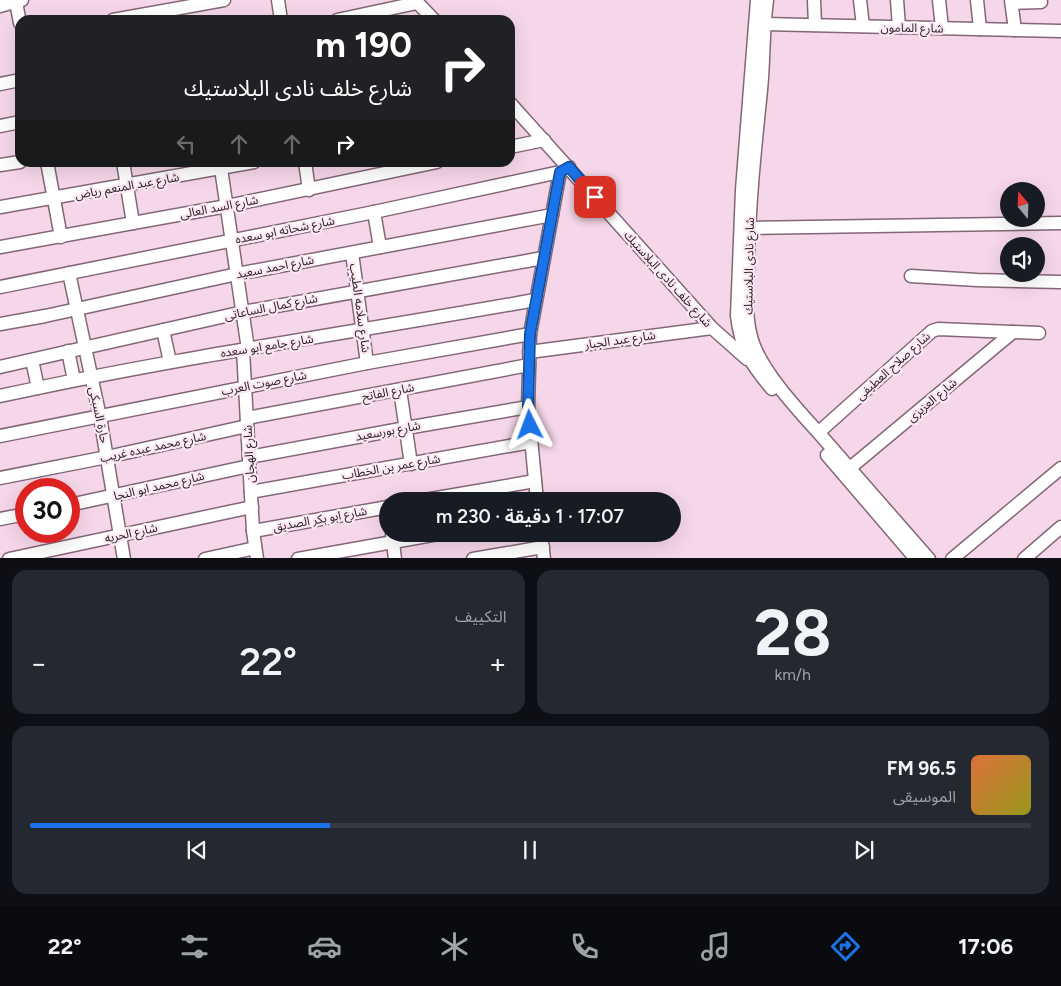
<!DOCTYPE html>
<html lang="ar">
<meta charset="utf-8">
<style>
:root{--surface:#171b24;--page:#242831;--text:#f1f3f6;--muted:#9ea1a6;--line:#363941;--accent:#1a73e8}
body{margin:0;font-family:Figtree,"Noto Sans Arabic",sans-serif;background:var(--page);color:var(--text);direction:rtl;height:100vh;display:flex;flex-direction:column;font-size:19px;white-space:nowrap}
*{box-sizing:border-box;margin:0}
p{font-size:16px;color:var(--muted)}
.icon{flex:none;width:28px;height:28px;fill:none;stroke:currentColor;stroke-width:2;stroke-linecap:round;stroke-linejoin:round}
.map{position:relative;height:558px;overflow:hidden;direction:ltr}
.drawer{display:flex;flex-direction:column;gap:12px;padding:12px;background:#0d0f14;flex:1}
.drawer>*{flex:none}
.banner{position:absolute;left:15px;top:15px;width:500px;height:152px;border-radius:15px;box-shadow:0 5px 20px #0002;direction:rtl;background:#202124;color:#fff;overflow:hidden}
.needle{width:32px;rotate:341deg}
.fabs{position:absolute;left:1000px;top:182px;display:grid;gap:10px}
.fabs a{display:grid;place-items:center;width:45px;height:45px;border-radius:50%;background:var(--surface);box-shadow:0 5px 20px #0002;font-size:25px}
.speed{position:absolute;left:15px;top:478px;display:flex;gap:10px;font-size:25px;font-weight:700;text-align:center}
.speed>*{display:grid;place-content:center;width:65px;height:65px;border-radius:50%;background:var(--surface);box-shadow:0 5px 20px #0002;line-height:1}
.speed .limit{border:8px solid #d22;background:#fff;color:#111}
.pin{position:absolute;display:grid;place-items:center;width:42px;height:42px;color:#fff;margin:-21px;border-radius:10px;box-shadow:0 2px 8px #0006}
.me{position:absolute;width:55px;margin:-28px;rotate:357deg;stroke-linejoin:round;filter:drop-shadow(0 0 4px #0008)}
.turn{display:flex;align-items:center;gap:18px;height:105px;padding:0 20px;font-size:22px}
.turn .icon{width:65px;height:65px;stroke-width:2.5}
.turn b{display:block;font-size:35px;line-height:42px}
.lanes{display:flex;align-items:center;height:48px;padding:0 20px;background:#0003;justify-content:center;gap:25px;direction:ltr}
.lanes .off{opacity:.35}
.big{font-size:38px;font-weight:600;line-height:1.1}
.drawer .tile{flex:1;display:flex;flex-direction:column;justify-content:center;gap:8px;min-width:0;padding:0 18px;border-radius:15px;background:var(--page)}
.drawer .dial{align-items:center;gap:0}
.dial b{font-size:65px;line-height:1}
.song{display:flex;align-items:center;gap:15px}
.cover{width:60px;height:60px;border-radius:8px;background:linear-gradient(135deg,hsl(20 70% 55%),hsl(60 70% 35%))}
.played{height:5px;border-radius:2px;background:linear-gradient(90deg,var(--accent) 30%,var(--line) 30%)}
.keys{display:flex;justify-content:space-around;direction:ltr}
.heat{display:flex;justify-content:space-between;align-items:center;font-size:28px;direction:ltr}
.drawer .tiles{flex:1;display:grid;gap:12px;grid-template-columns:1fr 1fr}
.tile:last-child{grid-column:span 2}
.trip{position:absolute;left:379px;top:492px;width:302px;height:50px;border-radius:25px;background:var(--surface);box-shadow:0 5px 20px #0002;font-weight:600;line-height:50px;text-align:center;direction:rtl}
.menu{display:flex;height:80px;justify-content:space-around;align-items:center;background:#090b0e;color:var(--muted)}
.menu .icon{width:35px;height:35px}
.menu .current{color:var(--accent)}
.menu b{font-size:22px;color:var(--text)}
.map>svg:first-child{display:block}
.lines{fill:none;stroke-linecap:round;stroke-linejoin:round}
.minor-casing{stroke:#826777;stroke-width:15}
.minor{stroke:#fff;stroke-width:12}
.route-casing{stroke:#114b97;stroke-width:12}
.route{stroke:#1a73e8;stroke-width:9}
.labels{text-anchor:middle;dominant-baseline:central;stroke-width:4.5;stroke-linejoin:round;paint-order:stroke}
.street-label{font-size:12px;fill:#2b2026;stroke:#fbe8f3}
</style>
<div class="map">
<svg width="1061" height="559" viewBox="0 0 1061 559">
<rect width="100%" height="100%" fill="#f6d7e9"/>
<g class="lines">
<defs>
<g id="minor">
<polyline points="278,0 281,20"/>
<polyline points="415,0 434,20"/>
<path d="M757 0 742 190 737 316C741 349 751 364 772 389"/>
<path d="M767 0C763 30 764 60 761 90 755 148 749 205 748 263 747 291 744 320 754 346 767 378 801 413 824 439 859 479 894 519 929 559"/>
<polyline points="814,0 815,25"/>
<polyline points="860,0 863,26"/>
<polyline points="897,0 899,27"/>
<polyline points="939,0 942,28"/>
<polyline points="977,0 980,29"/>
<polyline points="1011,0 1015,30"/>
<polyline points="16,2 20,23"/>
<polyline points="1012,3 1041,2"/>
<polyline points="0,6 22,0"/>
<polyline points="113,20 224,0"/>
<polyline points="337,20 417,3"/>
<polyline points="764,24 1061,31"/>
<polyline points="0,84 20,80"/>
<polyline points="510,103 712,328 747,359"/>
<polyline points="0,126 20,122"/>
<polyline points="510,147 544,140"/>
<polyline points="47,162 61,237"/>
<polyline points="123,162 133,223"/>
<polyline points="220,162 248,349"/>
<polyline points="305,162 309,190"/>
<polyline points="0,165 20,162"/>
<polyline points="0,207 254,162"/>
<polyline points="374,212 380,247"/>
<polyline points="748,228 1061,223"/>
<polyline points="0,247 227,206 437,162"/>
<polyline points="352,253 367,363"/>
<polyline points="69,273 100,417 124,559"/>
<polyline points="911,276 977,280 1061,282"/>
<polyline points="0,287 374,212 560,172 569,167"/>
<polyline points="0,324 45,316 237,274 552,215"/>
<polyline points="163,330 170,362"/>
<polyline points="243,350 253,531 257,559"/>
<polyline points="68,351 74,380"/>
<polyline points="529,352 712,328"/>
<polyline points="32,360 38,388"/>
<polyline points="0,367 243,312 543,258"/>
<polyline points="400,390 411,464"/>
<path d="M0 396C177 357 357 332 535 300"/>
<polyline points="247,418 529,365"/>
<polyline points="819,432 932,331 938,329 1039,333"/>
<polyline points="0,436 367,363 530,334"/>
<polyline points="827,455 916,559"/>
<polyline points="249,457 406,428 528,407"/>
<polyline points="850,468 1013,332"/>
<polyline points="0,478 107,457 247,426"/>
<polyline points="251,492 531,442"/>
<polyline points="419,501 535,481"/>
<polyline points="537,501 528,407 530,334 560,172"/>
<polyline points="69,505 249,466"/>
<polyline points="0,519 26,514"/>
<polyline points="253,531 388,507"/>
<polyline points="392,534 395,559"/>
<polyline points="541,534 544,559"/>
<polyline points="9,559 252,507"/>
<polyline points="205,559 255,548"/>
<polyline points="298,559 438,534"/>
<polyline points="473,559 543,547"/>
<polyline points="952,559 1061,468"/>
<polyline points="1024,559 1061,527"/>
</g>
</defs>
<use href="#minor" class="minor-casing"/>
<use href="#minor" class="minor"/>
</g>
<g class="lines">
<defs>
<polyline id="route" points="530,425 528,407 530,334 560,172 569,167 595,197"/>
</defs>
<use href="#route" class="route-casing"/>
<use href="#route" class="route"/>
</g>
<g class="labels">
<g class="street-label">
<text transform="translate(912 28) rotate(1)">شارع المامون</text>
<text transform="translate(127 186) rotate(-10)">شارع عبد المنعم رياض</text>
<text transform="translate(219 207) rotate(-11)">شارع السد العالى</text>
<text transform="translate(285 230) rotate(-11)">شارع شحاته ابو سعده</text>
<text transform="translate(749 266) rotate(-89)">شارع نادى البلاستيك</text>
<text transform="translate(275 267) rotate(-11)">شارع احمد سعيد</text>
<text transform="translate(668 279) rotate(48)">شارع خلف نادى البلاستيك</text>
<text transform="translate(271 307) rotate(-11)">شارع كمال الساعاتى</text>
<text transform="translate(360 308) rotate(82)">شارع سلامه الطيب</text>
<text transform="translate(620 340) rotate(-8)">شارع عبد الجبار</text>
<text transform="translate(267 346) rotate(-9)">شارع جامع ابو سعده</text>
<text transform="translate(893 366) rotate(-42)">شارع صلاح العطيفى</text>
<text transform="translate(264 383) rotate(-11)">شارع صوت العرب</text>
<text transform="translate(388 392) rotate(-11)">شارع الفاتح</text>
<text transform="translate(932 400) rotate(-40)">شارع العزيزى</text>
<text transform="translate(99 415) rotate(78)">حارة السبكى</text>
<text transform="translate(388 431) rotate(-10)">شارع بورسعيد</text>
<text transform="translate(153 447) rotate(-12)">شارع محمد عبده غريب</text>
<text transform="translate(249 454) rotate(-93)">شارع الهجان</text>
<text transform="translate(391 467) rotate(-10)">شارع عمر بن الخطاب</text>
<text transform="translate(159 486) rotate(-13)">شارع محمد ابو النجا</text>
<text transform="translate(320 519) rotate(-10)">شارع ابو بكر الصديق</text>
<text transform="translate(131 533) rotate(-12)">شارع الحريه</text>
</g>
</g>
</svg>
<div class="fabs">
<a><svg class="needle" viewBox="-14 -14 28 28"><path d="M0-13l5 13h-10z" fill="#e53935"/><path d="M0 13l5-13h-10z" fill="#9ea1a6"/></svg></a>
<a><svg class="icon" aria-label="sound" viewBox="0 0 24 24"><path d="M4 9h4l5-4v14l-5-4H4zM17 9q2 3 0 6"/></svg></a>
</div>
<div class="speed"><div class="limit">30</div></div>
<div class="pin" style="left:595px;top:197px;background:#d93025"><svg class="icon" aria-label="arrive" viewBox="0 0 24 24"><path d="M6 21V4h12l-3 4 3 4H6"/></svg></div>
<svg class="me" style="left:530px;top:425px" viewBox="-20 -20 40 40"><path d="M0-17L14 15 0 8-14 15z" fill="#1a73e8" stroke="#fff" stroke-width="4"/></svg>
<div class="trip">17:07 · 1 دقيقة · 230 m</div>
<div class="banner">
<div class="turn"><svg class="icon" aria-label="right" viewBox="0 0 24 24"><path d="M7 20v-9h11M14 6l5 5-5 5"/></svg><div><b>190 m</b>شارع خلف نادى البلاستيك</div></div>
<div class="lanes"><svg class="icon off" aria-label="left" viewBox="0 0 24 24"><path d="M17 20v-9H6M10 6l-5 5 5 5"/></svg><svg class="icon off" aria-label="ahead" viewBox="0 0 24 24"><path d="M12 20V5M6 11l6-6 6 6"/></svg><svg class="icon off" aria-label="ahead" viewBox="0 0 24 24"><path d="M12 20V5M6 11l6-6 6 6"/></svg><svg class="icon" aria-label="right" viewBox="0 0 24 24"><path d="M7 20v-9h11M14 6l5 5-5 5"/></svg></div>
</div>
</div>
<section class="drawer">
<div class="tiles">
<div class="tile dial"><b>28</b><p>km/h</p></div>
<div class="tile"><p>التكييف</p>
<div class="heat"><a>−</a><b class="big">22°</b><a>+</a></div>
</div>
<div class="tile">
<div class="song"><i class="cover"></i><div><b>96.5 FM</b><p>الموسيقى</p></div></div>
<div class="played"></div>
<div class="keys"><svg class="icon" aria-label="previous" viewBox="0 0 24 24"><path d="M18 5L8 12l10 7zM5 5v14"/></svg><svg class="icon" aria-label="pause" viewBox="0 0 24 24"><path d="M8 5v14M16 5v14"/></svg><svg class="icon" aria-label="next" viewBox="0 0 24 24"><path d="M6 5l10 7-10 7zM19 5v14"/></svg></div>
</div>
</div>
</section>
<nav class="menu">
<b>17:06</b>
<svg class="icon current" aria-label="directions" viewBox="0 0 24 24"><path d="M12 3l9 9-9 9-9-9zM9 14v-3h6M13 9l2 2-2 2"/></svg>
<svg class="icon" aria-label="music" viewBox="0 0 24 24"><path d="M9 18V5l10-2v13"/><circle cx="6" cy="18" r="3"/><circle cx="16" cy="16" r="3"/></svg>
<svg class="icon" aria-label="phone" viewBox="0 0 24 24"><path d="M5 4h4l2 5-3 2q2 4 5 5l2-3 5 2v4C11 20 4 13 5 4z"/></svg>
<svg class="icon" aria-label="climate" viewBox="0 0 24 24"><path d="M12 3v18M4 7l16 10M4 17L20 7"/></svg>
<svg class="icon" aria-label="car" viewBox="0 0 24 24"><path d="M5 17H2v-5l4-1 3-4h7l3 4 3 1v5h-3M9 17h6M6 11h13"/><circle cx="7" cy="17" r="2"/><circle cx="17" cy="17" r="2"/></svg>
<svg class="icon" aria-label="filters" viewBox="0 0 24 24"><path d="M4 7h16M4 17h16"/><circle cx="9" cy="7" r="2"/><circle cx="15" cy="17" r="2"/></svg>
<b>22°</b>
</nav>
